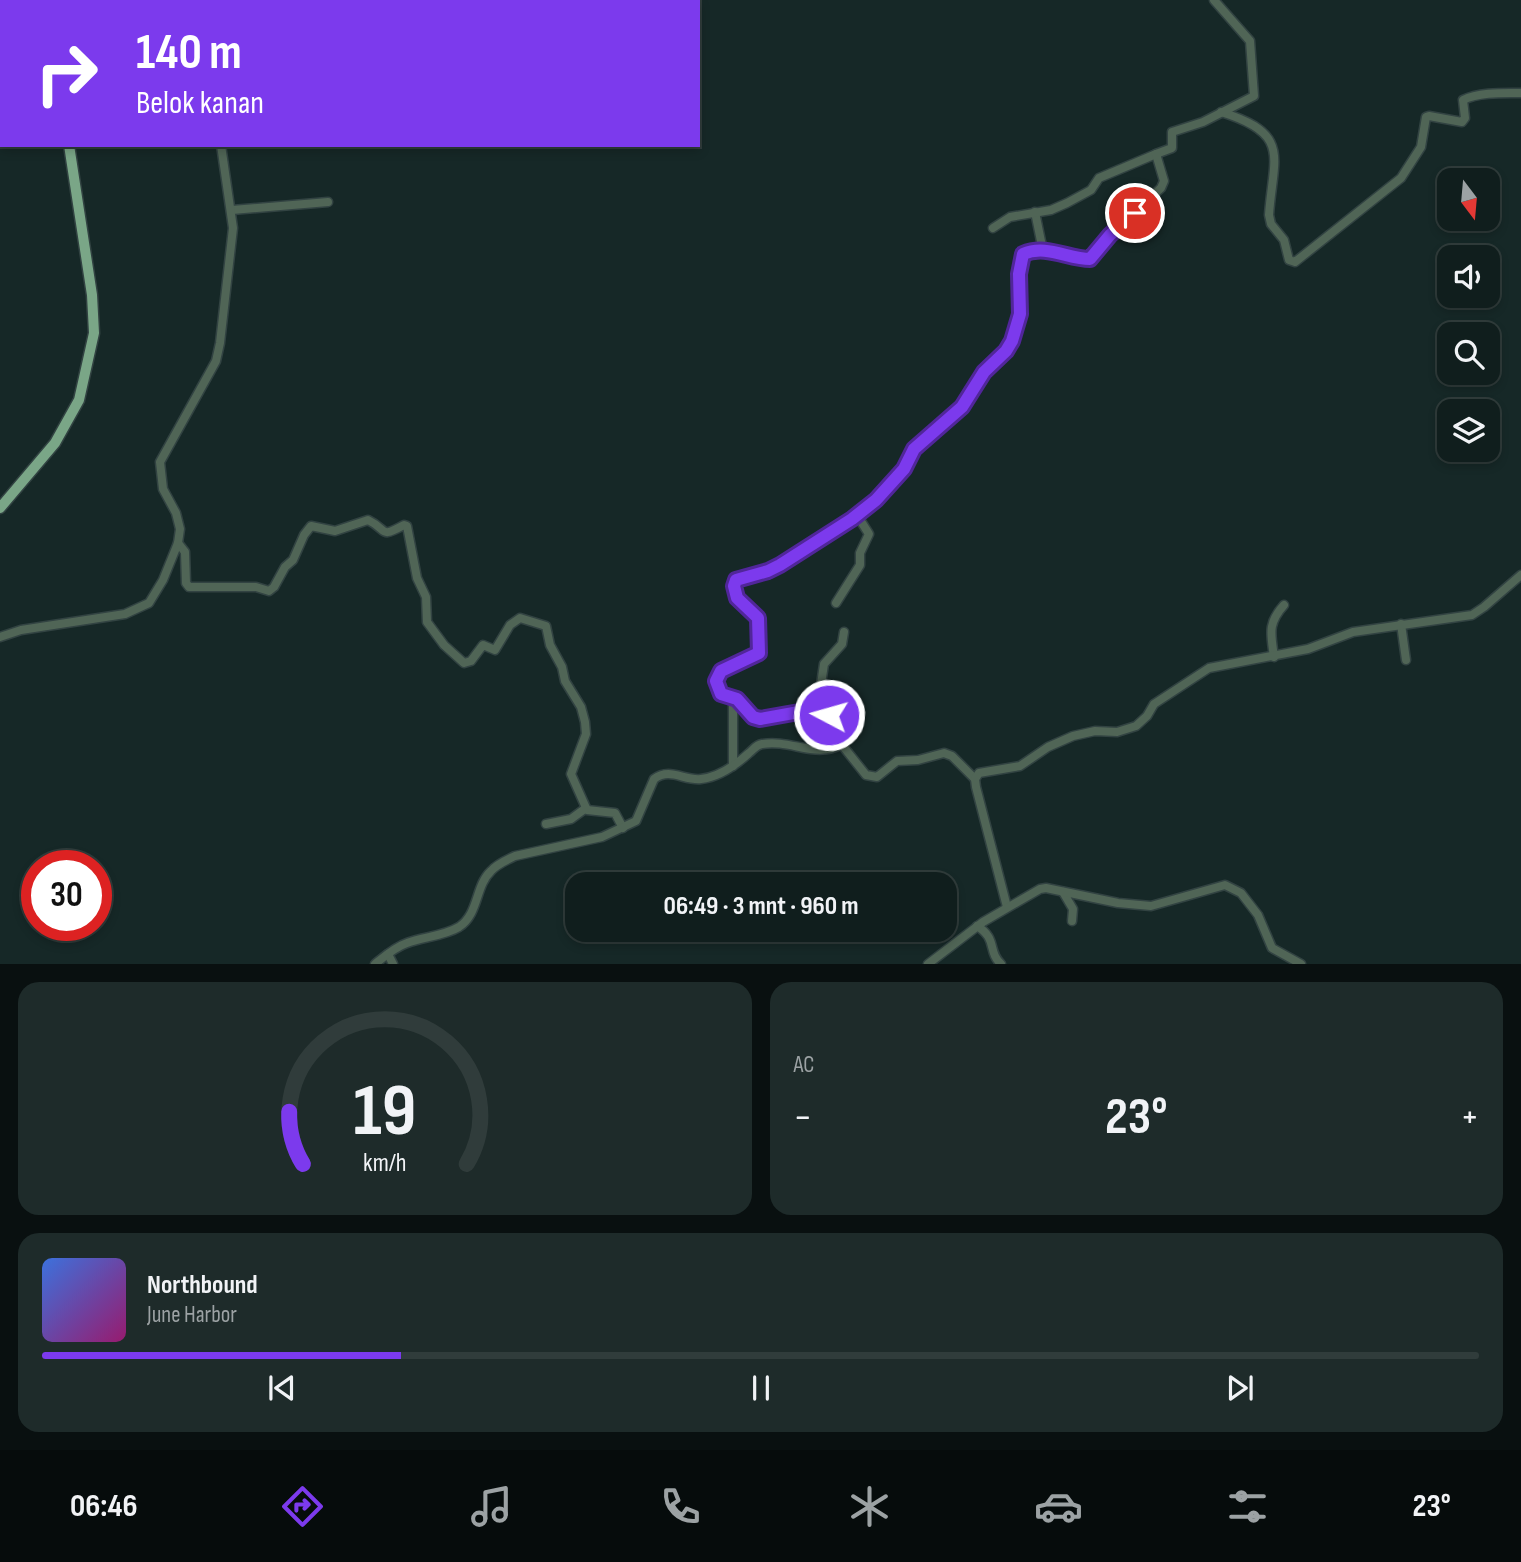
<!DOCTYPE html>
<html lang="id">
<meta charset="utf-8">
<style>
:root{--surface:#101e1d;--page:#1e2b2a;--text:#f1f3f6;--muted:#9ca2a4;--line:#303c3b;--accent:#7c3aed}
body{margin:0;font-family:"Sofia Sans Condensed",sans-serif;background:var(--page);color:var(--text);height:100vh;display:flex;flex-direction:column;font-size:26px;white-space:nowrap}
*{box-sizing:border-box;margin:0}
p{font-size:23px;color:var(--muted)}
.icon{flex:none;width:38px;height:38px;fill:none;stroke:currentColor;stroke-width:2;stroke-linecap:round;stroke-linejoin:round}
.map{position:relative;height:964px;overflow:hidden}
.details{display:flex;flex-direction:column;gap:18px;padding:18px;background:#091010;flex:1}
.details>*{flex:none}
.banner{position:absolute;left:0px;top:0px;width:700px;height:147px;box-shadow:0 4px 10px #0003,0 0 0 2px var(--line);background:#7c3aed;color:#fff;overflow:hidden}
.needle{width:46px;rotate:164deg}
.buttons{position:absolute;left:1437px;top:168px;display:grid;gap:14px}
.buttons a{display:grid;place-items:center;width:63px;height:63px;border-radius:14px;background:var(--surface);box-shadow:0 4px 10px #0003,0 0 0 2px var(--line);font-size:35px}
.speed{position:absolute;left:21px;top:850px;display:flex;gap:14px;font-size:35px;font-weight:700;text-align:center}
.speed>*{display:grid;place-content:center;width:91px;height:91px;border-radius:50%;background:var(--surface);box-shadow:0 4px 10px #0003,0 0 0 2px var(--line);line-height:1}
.speed .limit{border:10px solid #d22;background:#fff;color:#111}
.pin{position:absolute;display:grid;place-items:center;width:60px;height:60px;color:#fff;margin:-30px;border:4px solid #fff;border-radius:50%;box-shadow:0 2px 7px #0007}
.me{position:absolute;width:77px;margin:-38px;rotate:276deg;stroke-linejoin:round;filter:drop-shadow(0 0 5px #0008)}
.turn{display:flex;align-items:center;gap:24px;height:147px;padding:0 21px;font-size:32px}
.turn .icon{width:91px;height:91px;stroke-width:2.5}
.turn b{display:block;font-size:49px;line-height:60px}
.big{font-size:52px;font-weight:700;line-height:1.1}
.details .card{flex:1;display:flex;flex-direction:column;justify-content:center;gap:10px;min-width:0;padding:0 24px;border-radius:21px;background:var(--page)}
.details .dial{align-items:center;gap:0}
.dial svg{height:182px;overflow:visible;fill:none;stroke:var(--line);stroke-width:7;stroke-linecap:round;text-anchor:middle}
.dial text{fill:var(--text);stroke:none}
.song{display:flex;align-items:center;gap:21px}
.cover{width:84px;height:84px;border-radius:10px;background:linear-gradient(135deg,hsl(220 70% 55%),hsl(320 70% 35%))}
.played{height:7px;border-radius:4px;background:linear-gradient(90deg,var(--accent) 25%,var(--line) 25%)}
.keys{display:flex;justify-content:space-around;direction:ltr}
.heat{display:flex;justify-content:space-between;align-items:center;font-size:38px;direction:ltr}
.details .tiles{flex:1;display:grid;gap:18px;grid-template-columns:1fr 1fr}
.card:last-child{grid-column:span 2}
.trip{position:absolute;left:565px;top:872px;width:392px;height:70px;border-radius:21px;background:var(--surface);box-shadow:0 4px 10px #0003,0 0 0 2px var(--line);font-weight:700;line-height:70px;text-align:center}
.dock{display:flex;height:112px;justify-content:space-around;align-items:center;background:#060c0c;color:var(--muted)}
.dock .icon{width:49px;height:49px}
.dock .current{color:var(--accent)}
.dock b{font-size:32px;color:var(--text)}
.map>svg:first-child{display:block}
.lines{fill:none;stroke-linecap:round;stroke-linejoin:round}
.minor-casing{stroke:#324342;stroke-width:11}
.major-casing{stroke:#324342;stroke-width:13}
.minor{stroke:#506556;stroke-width:8}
.major{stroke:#7aa687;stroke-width:10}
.route-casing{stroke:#51269a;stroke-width:18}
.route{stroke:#7c3aed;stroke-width:12}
</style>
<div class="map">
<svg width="1521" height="964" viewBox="0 0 1521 964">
<rect width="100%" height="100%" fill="#162827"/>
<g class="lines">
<defs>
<g id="minor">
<polyline points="211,0 212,2"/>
<polyline points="455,0 456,2"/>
<polyline points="366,2 367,0"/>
<polyline points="417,2 424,0"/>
<polyline points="496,2 502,0"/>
<path d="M1221 112C1292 134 1273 157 1269 215L1271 224 1284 240 1289 260 1295 262 1401 178 1421 147 1426 117 1429 116 1462 122 1465 118 1463 100C1479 92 1503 93 1521 93"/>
<polyline points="232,210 328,202"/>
<polyline points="1035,212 1043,251"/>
<polyline points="993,228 1010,217 1051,210 1067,203 1091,190 1099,178 1156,154"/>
<path d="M178 543 185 552 186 583 189 587H256L269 591 274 587 285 567 293 560 304 535 311 526 335 531 368 520C389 530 378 539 404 525L407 526 417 578 426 597 427 622 444 645 464 663 471 661 483 645 495 650 510 625 520 618 546 626 550 645 562 667 565 681 581 707 585 722 586 734 571 774 587 810 615 813 623 828"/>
<polyline points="836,603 860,565 860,553 869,534 857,515"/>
<polyline points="1401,624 1406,660"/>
<path d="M844 632 842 644 824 664 819 698C826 706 832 708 827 720L834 735 866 775 877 777 897 761 918 760 944 753 952 756 975 779"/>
<polyline points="0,637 21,630 125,614 149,603 163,580 178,543 180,529 176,513 163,489 160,462 216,361 220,343 233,228 221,145"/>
<path d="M1274 657C1271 634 1267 624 1284 605"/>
<polyline points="733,697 733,766"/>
<path d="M827 720 799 712 760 719 753 717 737 700 718 690C710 666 743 662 759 653L758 618C750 605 728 599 736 580L780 565 857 515 881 496 904 469 919 445 962 407 983 371 1006 351 1012 341 1020 314 1019 274 1023 254C1046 244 1068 259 1090 259L1110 235 1161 188 1164 181 1156 154 1172 148V132L1203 122 1254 96 1250 41 1214 0"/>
<polyline points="546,824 571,819 586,808"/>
<polyline points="1063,892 1073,909 1072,921"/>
<polyline points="1007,907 976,787 975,779 979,773 1020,766 1048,747 1073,736 1095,731 1117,732 1136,726 1147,716 1154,704 1209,668 1308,649 1353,632 1472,615 1484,607 1521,575"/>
<path d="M977 926C998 939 987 951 1001 964"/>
<polyline points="388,954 393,964"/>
<path d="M375 964C385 956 395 947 407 943 423 937 444 936 459 927 479 914 475 886 491 871 497 864 507 860 515 856L602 837 636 821 654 779C670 767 684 781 701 779 719 777 737 764 749 753 754 749 756 745 762 744 791 739 816 759 842 744"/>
<polyline points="928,964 983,922 1040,889 1046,888 1118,903 1151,906 1225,885 1241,893 1258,915 1272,948 1301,964"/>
</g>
<g id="major">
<polyline points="55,0 55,2"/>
<polyline points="0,508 55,443 79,400 94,333 92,295 69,145"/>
</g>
</defs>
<use href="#minor" class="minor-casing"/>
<use href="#major" class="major-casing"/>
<use href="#minor" class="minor"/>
<use href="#major" class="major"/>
</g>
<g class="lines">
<defs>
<path id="route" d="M829 715 827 720 799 712 760 719 753 717 737 699 721 694 716 681 721 671 759 653 758 618 737 598 734 586 736 580 768 571 780 565 852 519 876 500 904 469 914 449 962 407 984 372 1006 351 1012 341 1020 314 1019 274 1023 254C1046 244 1068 259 1090 259L1110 235 1135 213"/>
</defs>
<use href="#route" class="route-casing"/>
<use href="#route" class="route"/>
</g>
</svg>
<div class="buttons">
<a><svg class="needle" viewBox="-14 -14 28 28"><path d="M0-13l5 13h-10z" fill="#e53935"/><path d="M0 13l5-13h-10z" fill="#9ca2a4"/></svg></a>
<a><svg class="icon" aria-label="sound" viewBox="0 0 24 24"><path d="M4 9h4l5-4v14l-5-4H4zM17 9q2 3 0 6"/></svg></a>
<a><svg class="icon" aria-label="search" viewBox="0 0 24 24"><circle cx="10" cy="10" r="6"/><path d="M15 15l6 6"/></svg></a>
<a><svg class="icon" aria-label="layers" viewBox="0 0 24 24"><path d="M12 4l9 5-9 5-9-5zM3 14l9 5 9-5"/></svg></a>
</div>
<div class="speed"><div class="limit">30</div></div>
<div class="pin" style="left:1135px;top:213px;background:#d93025"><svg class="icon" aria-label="arrive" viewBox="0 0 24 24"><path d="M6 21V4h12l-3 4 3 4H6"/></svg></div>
<svg class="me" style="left:829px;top:715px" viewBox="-20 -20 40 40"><circle r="17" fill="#7c3aed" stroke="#fff" stroke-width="3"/><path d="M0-11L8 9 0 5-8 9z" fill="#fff"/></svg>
<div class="trip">06:49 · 3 mnt · 960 m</div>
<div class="banner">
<div class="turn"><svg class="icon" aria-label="right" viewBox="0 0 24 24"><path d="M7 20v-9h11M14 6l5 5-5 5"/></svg><div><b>140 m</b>Belok kanan</div></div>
</div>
</div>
<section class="details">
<div class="tiles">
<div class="card dial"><svg viewBox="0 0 100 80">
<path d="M14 69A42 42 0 1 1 86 69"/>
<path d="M14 69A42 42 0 0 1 8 46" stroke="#7c3aed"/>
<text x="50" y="56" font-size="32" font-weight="700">19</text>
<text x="50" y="72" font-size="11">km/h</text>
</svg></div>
<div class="card"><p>AC</p>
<div class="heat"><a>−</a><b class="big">23°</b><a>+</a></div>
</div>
<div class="card">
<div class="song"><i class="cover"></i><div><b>Northbound</b><p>June Harbor</p></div></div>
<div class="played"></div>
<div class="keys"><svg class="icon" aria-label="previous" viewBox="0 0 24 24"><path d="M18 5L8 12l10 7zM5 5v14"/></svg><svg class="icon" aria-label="pause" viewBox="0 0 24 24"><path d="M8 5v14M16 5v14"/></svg><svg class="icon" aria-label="next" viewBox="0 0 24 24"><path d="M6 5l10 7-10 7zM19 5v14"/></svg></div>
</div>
</div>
</section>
<nav class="dock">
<b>06:46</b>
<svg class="icon current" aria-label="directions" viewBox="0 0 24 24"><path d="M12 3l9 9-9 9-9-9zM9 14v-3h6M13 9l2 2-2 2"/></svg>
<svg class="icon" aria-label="music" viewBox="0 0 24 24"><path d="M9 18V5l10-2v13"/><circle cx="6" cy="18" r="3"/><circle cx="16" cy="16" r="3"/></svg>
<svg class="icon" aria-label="phone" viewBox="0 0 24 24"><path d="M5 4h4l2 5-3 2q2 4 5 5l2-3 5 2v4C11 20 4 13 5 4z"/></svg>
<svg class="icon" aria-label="climate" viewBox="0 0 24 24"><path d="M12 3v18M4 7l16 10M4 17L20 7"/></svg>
<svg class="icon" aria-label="car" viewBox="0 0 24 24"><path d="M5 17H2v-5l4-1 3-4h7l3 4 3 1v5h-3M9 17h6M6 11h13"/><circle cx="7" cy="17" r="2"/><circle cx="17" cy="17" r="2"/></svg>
<svg class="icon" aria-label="filters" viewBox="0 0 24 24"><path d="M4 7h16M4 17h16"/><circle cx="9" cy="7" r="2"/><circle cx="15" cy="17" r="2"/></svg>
<b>23°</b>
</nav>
